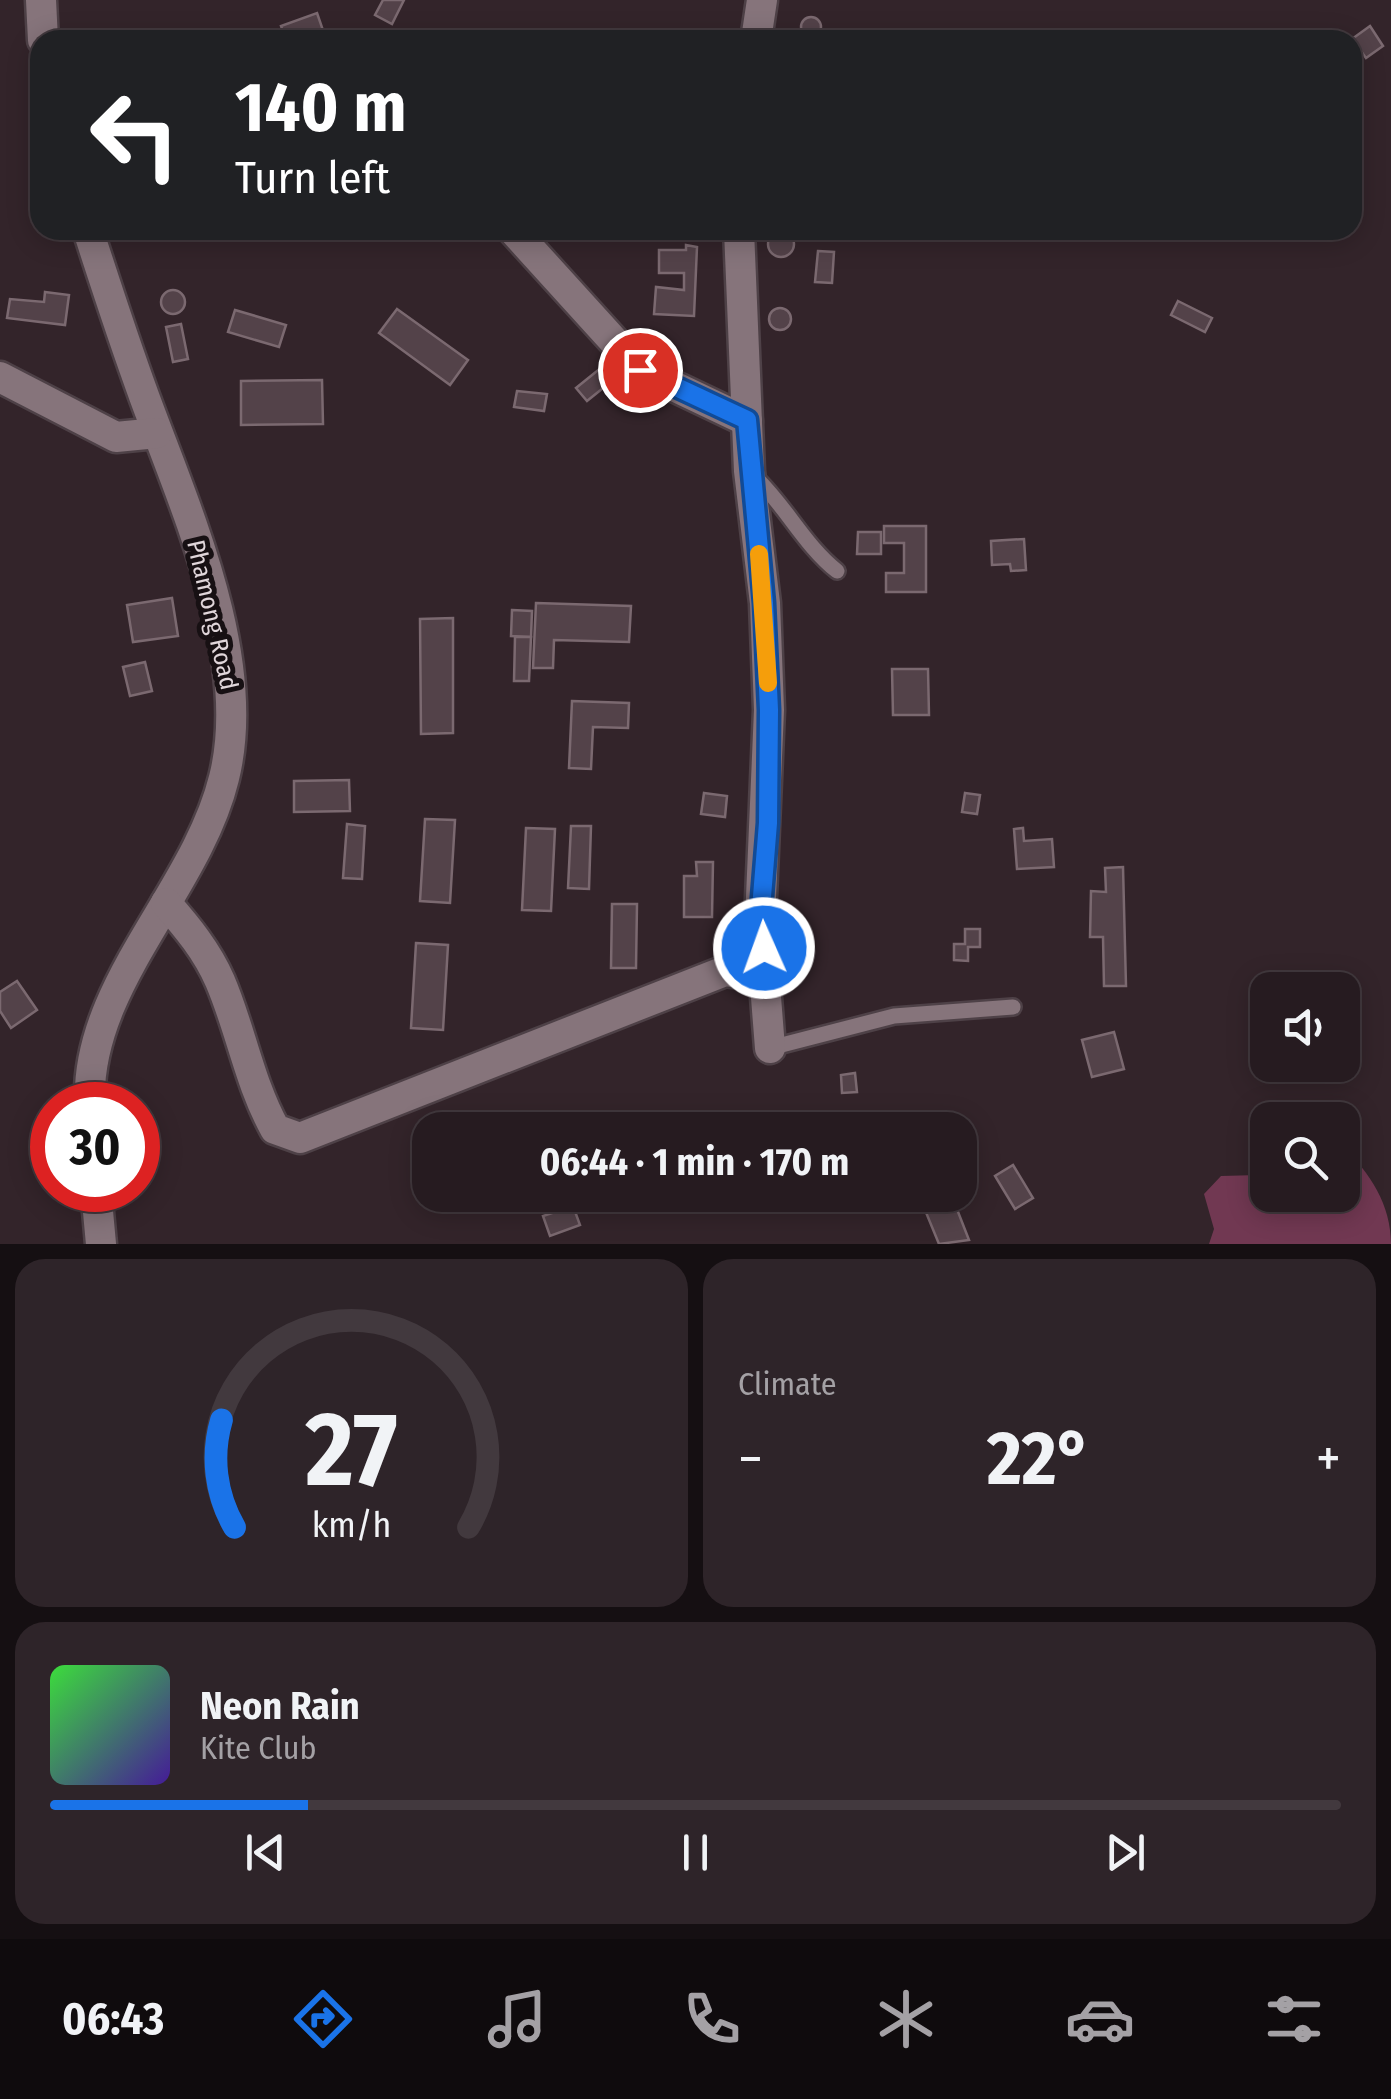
<!DOCTYPE html>
<meta charset="utf-8">
<style>
:root{--surface:#261b20;--page:#2e2429;--text:#f1f3f6;--muted:#a4a1a5;--line:#42393e;--accent:#1a73e8}
body{margin:0;font-family:"Fira Sans Condensed",sans-serif;background:var(--page);color:var(--text);height:100vh;display:flex;flex-direction:column;font-size:38px;white-space:nowrap}
*{box-sizing:border-box;margin:0}
p{font-size:32px;color:var(--muted)}
.icon{flex:none;width:55px;height:55px;fill:none;stroke:currentColor;stroke-width:2;stroke-linecap:round;stroke-linejoin:round}
.map{position:relative;height:1244px;overflow:hidden}
.sheet{display:flex;flex-direction:column;gap:15px;padding:15px;background:#150f12;flex:1}
.sheet>*{flex:none}
.hud{position:absolute;left:30px;top:30px;width:1332px;height:210px;border-radius:30px;box-shadow:0 5px 25px #0003,0 0 0 2px var(--line);background:#202124;color:#fff;overflow:hidden}
.fabs{position:absolute;left:1250px;top:972px;display:grid;gap:20px}
.fabs a{display:grid;place-items:center;width:110px;height:110px;border-radius:20px;background:var(--surface);box-shadow:0 5px 25px #0003,0 0 0 2px var(--line);font-size:50px}
.speed{position:absolute;left:30px;top:1082px;display:flex;gap:20px;font-size:50px;font-weight:700;text-align:center}
.speed>*{display:grid;place-content:center;width:130px;height:130px;border-radius:50%;background:var(--surface);box-shadow:0 5px 25px #0003,0 0 0 2px var(--line);line-height:1}
.speed .limit{border:15px solid #d22;background:#fff;color:#111}
.pin{position:absolute;display:grid;place-items:center;width:85px;height:85px;color:#fff;margin:-42px;border:5px solid #fff;border-radius:50%;box-shadow:0 2px 10px #0007}
.me{position:absolute;width:110px;margin:-55px;rotate:358deg;stroke-linejoin:round;filter:drop-shadow(0 0 8px #0008)}
.turn{display:flex;align-items:center;gap:35px;height:210px;padding:0 40px;font-size:45px}
.turn .icon{width:130px;height:130px;stroke-width:2.5}
.turn b{display:block;font-size:70px;line-height:85px}
.big{font-size:75px;font-weight:700;line-height:1.1}
.sheet .tile{flex:1;display:flex;flex-direction:column;justify-content:center;gap:15px;min-width:0;padding:0 35px;border-radius:30px;background:var(--page)}
.sheet .dial{align-items:center;gap:0}
.dial svg{height:260px;overflow:visible;fill:none;stroke:var(--line);stroke-width:7;stroke-linecap:round;text-anchor:middle}
.dial text{fill:var(--text);stroke:none}
.song{display:flex;align-items:center;gap:30px}
.cover{width:120px;height:120px;border-radius:15px;background:linear-gradient(135deg,hsl(120 70% 55%),hsl(260 70% 35%))}
.played{height:10px;border-radius:5px;background:linear-gradient(90deg,var(--accent) 20%,var(--line) 20%)}
.keys{display:flex;justify-content:space-around;direction:ltr}
.heat{display:flex;justify-content:space-between;align-items:center;font-size:55px;direction:ltr}
.sheet .tiles{flex:1;display:grid;gap:15px;grid-template-columns:1fr 1fr}
.tile:last-child{grid-column:span 2}
.trip{position:absolute;left:412px;top:1112px;width:565px;height:100px;border-radius:30px;background:var(--surface);box-shadow:0 5px 25px #0003,0 0 0 2px var(--line);font-weight:700;line-height:100px;text-align:center}
.menu{display:flex;height:160px;justify-content:space-around;align-items:center;background:#0f0b0d;color:var(--muted)}
.menu .icon{width:70px;height:70px}
.menu .active{color:var(--accent)}
.menu b{font-size:45px;color:var(--text)}
.map>svg:first-child{display:block}
.green{fill:#713852}
.building{fill:#534249;stroke:#7b6970;stroke-width:2.5}
.lines{fill:none;stroke-linecap:round;stroke-linejoin:round}
.service-casing{stroke:#4e4147;stroke-width:20}
.minor-casing{stroke:#4e4147;stroke-width:35}
.service{stroke:#86747b;stroke-width:15}
.minor{stroke:#86747b;stroke-width:30}
.route-casing{stroke:#114b97;stroke-width:25}
.route{stroke:#1a73e8;stroke-width:18}
.slow{stroke:#f59e0b;stroke-width:18}
.labels{text-anchor:middle;dominant-baseline:central;stroke-width:10;stroke-linejoin:round;paint-order:stroke}
.street-label{font-size:25px;fill:#e0d6da;stroke:#171013}
</style>
<div class="map">
<svg width="1391" height="1244" viewBox="0 0 1391 1244">
<rect width="100%" height="100%" fill="#33242a"/>
<path class="green" d="M1343 1146C1370 1174 1391 1204 1391 1244H1209L1214 1229 1204 1194 1221 1176 1258 1175 1267 1167 1268 1195H1342Z"/>
<g class="building">
<polygon points="383,0 404,0 392,24 375,15"/>
<polygon points="317,13 326,39 286,40 281,26"/>
<circle cx="811" cy="27" r="10"/>
<polygon points="1370,26 1383,46 1366,58 1352,39"/>
<circle cx="781" cy="244" r="13"/>
<polygon points="686,245 697,247 694,316 654,314 656,287 684,290 684,273 659,273 659,250 686,250"/>
<polygon points="818,251 834,252 832,283 815,282"/>
<circle cx="173" cy="302" r="12"/>
<polygon points="45,292 69,295 65,325 7,318 10,299 44,302"/>
<polygon points="1178,301 1212,318 1205,332 1171,315"/>
<circle cx="780" cy="319" r="11"/>
<polygon points="397,309 468,360 450,385 379,333"/>
<polygon points="235,310 286,325 279,347 228,332"/>
<polygon points="181,324 188,359 173,362 166,327"/>
<polygon points="602,367 613,380 587,401 576,388"/>
<polygon points="322,380 323,424 241,425 241,381"/>
<polygon points="517,391 547,394 544,411 514,407"/>
<polygon points="884,526 926,526 926,592 886,592 886,573 904,573 904,543 884,543"/>
<polygon points="858,532 881,532 881,554 857,554"/>
<polygon points="1024,539 1026,570 1011,571 1010,564 992,565 991,541"/>
<polygon points="172,598 178,636 133,642 127,605"/>
<polygon points="536,603 631,606 629,642 554,640 553,668 533,668"/>
<polygon points="512,610 532,611 531,637 511,636"/>
<polygon points="453,618 453,733 421,734 420,619"/>
<polygon points="515,637 531,637 529,681 514,681"/>
<polygon points="145,662 152,691 130,696 123,667"/>
<polygon points="892,669 928,669 929,715 893,715"/>
<polygon points="572,701 629,703 628,728 593,727 591,769 569,768"/>
<polygon points="349,780 350,811 294,812 294,781"/>
<polygon points="704,793 727,796 725,817 701,814"/>
<polygon points="965,793 980,795 977,814 962,812"/>
<polygon points="425,819 455,820 450,903 420,901"/>
<polygon points="347,824 365,826 362,879 343,878"/>
<polygon points="571,826 591,826 589,889 568,888"/>
<polygon points="526,828 555,829 551,911 522,910"/>
<polygon points="1023,828 1024,841 1052,839 1054,867 1017,869 1014,829"/>
<polygon points="696,862 713,862 712,917 684,917 684,876 697,876"/>
<polygon points="1123,867 1126,986 1104,986 1103,937 1090,937 1091,891 1106,892 1105,868"/>
<polygon points="612,904 637,904 636,968 611,968"/>
<polygon points="965,929 980,929 980,947 968,947 968,961 954,960 954,944 965,944"/>
<polygon points="416,943 448,945 443,1030 411,1028"/>
<polygon points="17,981 37,1010 11,1028 0,1011 0,992"/>
<polygon points="1114,1032 1124,1069 1092,1077 1082,1040"/>
<polygon points="855,1073 857,1092 842,1093 841,1075"/>
<polygon points="1013,1165 1033,1198 1015,1209 995,1176"/>
<polygon points="953,1199 969,1240 939,1244 925,1210"/>
<polygon points="573,1206 580,1225 550,1236 543,1216"/>
</g>
<g class="lines">
<defs>
<g id="service">
<path d="M752 474C785 504 803 544 837 571"/>
<polyline points="770,1048 894,1016 1013,1007"/>
</g>
<g id="minor">
<polyline points="41,0 43,40"/>
<polyline points="756,40 762,0"/>
<path d="M88 230C106 286 124 341 144 396 185 508 254 658 224 778 196 892 84 986 90 1105"/>
<polyline points="513,230 640,370 747,421"/>
<polyline points="739,230 749,471 765,603 769,710 760,921 770,1048"/>
<polyline points="0,377 116,437 157,433"/>
<path d="M166 903C187 927 207 951 220 981 241 1030 249 1082 275 1129L300 1138 725 971 767 976"/>
<polyline points="96,1190 101,1244"/>
</g>
</defs>
<use href="#service" class="service-casing"/>
<use href="#minor" class="minor-casing"/>
<use href="#service" class="service"/>
<use href="#minor" class="minor"/>
</g>
<g class="lines">
<defs>
<polyline id="route" points="640,370 747,420 764,603 769,710 768,823 760,921 764,948"/>
</defs>
<use href="#route" class="route-casing"/>
<use href="#route" class="route"/>
<polyline class="slow" points="759,554 768,683"/>
</g>
<g class="labels">
<g class="street-label">
<text transform="translate(212 615) rotate(77)">Phamong Road</text>
</g>
</g>
</svg>
<div class="fabs">
<a><svg class="icon" aria-label="sound" viewBox="0 0 24 24"><path d="M4 9h4l5-4v14l-5-4H4zM17 9q2 3 0 6"/></svg></a>
<a><svg class="icon" aria-label="search" viewBox="0 0 24 24"><circle cx="10" cy="10" r="6"/><path d="M15 15l6 6"/></svg></a>
</div>
<div class="speed"><div class="limit">30</div></div>
<div class="pin" style="left:640px;top:370px;background:#d93025"><svg class="icon" aria-label="arrive" viewBox="0 0 24 24"><path d="M6 21V4h12l-3 4 3 4H6"/></svg></div>
<svg class="me" style="left:764px;top:948px" viewBox="-20 -20 40 40"><circle r="17" fill="#1a73e8" stroke="#fff" stroke-width="3"/><path d="M0-11L8 9 0 5-8 9z" fill="#fff"/></svg>
<div class="trip">06:44 · 1 min · 170 m</div>
<div class="hud">
<div class="turn"><svg class="icon" aria-label="left" viewBox="0 0 24 24"><path d="M17 20v-9H6M10 6l-5 5 5 5"/></svg><div><b>140 m</b>Turn left</div></div>
</div>
</div>
<section class="sheet">
<div class="tiles">
<div class="tile dial"><svg viewBox="0 0 100 80">
<path d="M14 69A42 42 0 1 1 86 69"/>
<path d="M14 69A42 42 0 0 1 10 36" stroke="#1a73e8"/>
<text x="50" y="56" font-size="32" font-weight="700">27</text>
<text x="50" y="72" font-size="11">km/h</text>
</svg></div>
<div class="tile"><p>Climate</p>
<div class="heat"><a>−</a><b class="big">22°</b><a>+</a></div>
</div>
<div class="tile">
<div class="song"><i class="cover"></i><div><b>Neon Rain</b><p>Kite Club</p></div></div>
<div class="played"></div>
<div class="keys"><svg class="icon" aria-label="previous" viewBox="0 0 24 24"><path d="M18 5L8 12l10 7zM5 5v14"/></svg><svg class="icon" aria-label="pause" viewBox="0 0 24 24"><path d="M8 5v14M16 5v14"/></svg><svg class="icon" aria-label="next" viewBox="0 0 24 24"><path d="M6 5l10 7-10 7zM19 5v14"/></svg></div>
</div>
</div>
</section>
<nav class="menu">
<b>06:43</b>
<svg class="icon active" aria-label="directions" viewBox="0 0 24 24"><path d="M12 3l9 9-9 9-9-9zM9 14v-3h6M13 9l2 2-2 2"/></svg>
<svg class="icon" aria-label="music" viewBox="0 0 24 24"><path d="M9 18V5l10-2v13"/><circle cx="6" cy="18" r="3"/><circle cx="16" cy="16" r="3"/></svg>
<svg class="icon" aria-label="phone" viewBox="0 0 24 24"><path d="M5 4h4l2 5-3 2q2 4 5 5l2-3 5 2v4C11 20 4 13 5 4z"/></svg>
<svg class="icon" aria-label="climate" viewBox="0 0 24 24"><path d="M12 3v18M4 7l16 10M4 17L20 7"/></svg>
<svg class="icon" aria-label="car" viewBox="0 0 24 24"><path d="M5 17H2v-5l4-1 3-4h7l3 4 3 1v5h-3M9 17h6M6 11h13"/><circle cx="7" cy="17" r="2"/><circle cx="17" cy="17" r="2"/></svg>
<svg class="icon" aria-label="filters" viewBox="0 0 24 24"><path d="M4 7h16M4 17h16"/><circle cx="9" cy="7" r="2"/><circle cx="15" cy="17" r="2"/></svg>
</nav>
